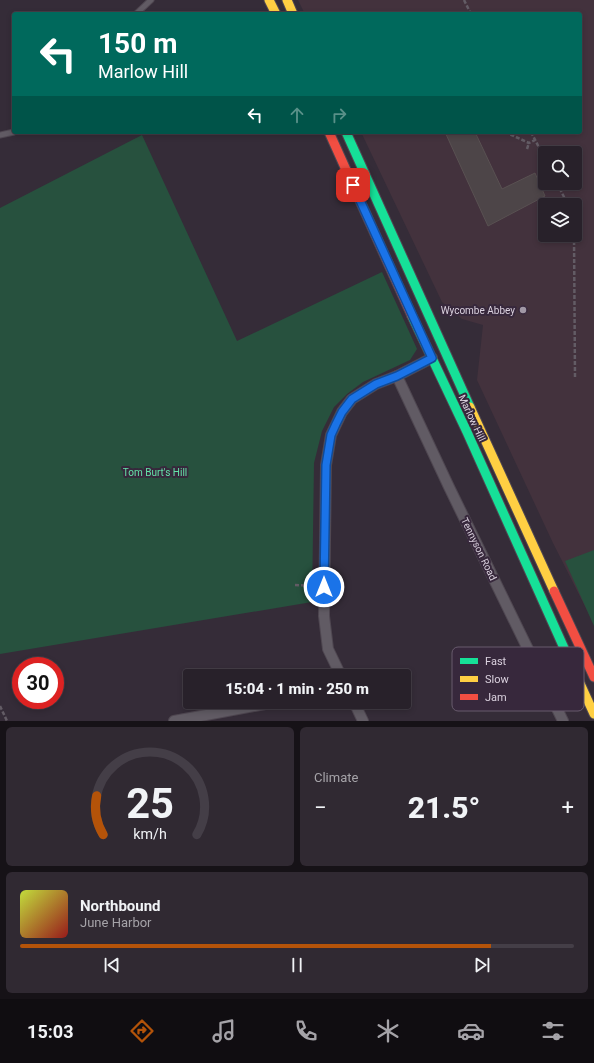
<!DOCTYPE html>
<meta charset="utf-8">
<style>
:root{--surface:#28212a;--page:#302932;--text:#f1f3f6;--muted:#a5a3a8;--line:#443e47;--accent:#b45309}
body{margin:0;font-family:Roboto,sans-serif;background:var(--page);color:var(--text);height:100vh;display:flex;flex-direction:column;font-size:15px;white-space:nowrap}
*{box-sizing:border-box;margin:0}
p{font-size:13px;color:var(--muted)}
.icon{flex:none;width:22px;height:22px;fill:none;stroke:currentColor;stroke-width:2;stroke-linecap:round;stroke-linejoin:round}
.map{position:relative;height:721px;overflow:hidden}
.side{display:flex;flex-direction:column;gap:6px;padding:6px;background:#161217;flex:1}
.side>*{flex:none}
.top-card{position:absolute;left:12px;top:12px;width:570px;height:122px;border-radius:4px;box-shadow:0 2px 6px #0003,0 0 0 1px var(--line);background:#00695c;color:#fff;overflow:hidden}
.controls{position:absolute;left:538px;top:146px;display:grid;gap:8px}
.controls a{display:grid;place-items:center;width:44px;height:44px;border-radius:4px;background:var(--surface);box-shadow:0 2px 6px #0003,0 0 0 1px var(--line);font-size:20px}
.speed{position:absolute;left:12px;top:657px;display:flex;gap:8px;font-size:20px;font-weight:700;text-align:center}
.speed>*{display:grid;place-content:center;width:52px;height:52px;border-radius:50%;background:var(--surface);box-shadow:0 2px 6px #0003,0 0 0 1px var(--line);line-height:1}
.speed .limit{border:6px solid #d22;background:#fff;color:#111}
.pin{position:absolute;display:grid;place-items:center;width:34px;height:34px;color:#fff;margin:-17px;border-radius:8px;box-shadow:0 2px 6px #0006}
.me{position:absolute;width:44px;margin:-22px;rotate:0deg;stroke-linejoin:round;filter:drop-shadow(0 0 3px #0008)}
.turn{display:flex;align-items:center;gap:14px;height:84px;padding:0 20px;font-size:18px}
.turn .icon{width:52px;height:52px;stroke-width:2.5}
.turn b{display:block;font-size:28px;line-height:34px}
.lanes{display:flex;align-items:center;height:38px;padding:0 20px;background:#0003;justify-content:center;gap:20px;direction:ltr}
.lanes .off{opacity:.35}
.big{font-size:30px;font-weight:800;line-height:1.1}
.side .widget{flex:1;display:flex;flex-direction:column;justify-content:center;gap:6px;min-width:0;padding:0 14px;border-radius:6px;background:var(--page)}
.side .dial{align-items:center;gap:0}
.dial svg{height:104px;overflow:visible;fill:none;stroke:var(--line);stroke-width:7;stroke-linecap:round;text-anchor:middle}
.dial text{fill:var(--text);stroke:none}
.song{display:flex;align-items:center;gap:12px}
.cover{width:48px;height:48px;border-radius:6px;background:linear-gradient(135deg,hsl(70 70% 55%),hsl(0 70% 35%))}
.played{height:4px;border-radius:2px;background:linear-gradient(90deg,var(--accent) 85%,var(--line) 85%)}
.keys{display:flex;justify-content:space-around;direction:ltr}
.heat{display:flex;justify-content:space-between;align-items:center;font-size:22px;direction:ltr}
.side .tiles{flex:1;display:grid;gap:6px;grid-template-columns:1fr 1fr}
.widget:last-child{grid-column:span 2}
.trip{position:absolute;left:183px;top:669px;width:228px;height:40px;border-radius:4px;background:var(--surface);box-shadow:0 2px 6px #0003,0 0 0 1px var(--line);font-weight:800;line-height:40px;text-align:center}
.menu{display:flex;height:64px;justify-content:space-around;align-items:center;background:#100d11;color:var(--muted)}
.menu .icon{width:28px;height:28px}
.menu .current{color:var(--accent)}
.menu b{font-size:18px;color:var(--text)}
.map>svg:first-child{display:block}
.education{fill:#43323d;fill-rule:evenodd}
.green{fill:#27513e}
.building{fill:#4d4548;stroke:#595152}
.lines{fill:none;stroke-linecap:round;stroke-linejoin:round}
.lane-casing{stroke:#4f4751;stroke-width:7}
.street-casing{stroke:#4f4751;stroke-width:12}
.fast-casing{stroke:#4f4751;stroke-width:11}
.slow-casing{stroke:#4f4751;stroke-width:11}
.jam-casing{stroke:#4f4751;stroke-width:11}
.path{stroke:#635c65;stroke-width:2.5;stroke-dasharray:4 2;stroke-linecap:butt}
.lane{stroke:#615b64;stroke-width:5}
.street{stroke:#615b64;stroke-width:10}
.fast{stroke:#16e098;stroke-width:9}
.slow{stroke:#ffcf43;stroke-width:9}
.jam{stroke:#f24e42;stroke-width:9}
.route-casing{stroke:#114b97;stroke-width:10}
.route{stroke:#1a73e8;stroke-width:7}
.poi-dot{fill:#a198a5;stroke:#37283c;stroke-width:1.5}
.labels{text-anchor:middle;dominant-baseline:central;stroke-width:4;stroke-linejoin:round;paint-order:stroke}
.poi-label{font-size:10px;fill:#dbd2df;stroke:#37283c;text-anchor:end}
.street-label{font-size:10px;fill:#dbd2df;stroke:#37283c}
.park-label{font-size:10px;fill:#64e5a9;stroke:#37283c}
.key{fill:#37283c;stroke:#685b6d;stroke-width:1}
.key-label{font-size:11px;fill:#dbd2df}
</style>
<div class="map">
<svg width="594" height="721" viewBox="0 0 594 721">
<rect width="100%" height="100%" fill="#352c38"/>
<path class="education" d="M298 0H594V624L553 543 477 380 483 325 462 319 442 302 361 132H580V14H305ZM545 153H575V183H545ZM545 205H575V235H545Z"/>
<g class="green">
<polygon points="142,135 237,341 382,272 417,349 410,360 363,382 347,394 334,407 322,431 314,463 312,602 0,654 0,208"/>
<polygon points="594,550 594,626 565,561"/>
</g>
<polygon class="building" points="445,132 475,132 502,189 535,173 545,196 488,226"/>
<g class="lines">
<defs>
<g id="lane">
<polyline points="136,14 151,0"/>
<polyline points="0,135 14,132"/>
</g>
<g id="street">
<polyline points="397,376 449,487 563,721"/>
<polyline points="341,676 328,649 324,616 326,465 331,435 342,412 352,399 376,384 397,376 432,358"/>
<polyline points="354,702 363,721"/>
<polyline points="174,721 276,702"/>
</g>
<g id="fast">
<polyline points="346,132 470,407"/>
<polyline points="412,316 467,432 573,668"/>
</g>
<g id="slow">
<polyline points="269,0 276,14"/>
<polyline points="287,0 293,14"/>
<polyline points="470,407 554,591"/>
<polyline points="573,668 594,714"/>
</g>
<g id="jam">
<polyline points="329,132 412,316"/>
<polyline points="554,591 594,677"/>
</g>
</defs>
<use href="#lane" class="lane-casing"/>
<use href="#street" class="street-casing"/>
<use href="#fast" class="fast-casing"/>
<use href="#slow" class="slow-casing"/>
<use href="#jam" class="jam-casing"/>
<g class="path">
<polyline points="464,0 471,14"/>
<polyline points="505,132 529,143 535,140"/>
<polyline points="531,132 545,159"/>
<polyline points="527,149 529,143"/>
<polyline points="557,183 568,205"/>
<polyline points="574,235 575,377"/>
<polyline points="295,585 315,586"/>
<polyline points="0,706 7,721"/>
</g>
<use href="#lane" class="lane"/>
<use href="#street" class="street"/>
<use href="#fast" class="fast"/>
<use href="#slow" class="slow"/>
<use href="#jam" class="jam"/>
</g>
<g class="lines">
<defs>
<polyline id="route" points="324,587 326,465 331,435 336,424 342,412 352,399 376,384 397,376 432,358 353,185"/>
</defs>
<use href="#route" class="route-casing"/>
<use href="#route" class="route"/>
</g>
<circle class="poi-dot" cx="523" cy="310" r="4"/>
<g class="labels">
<g class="poi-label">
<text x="515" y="310">Wycombe Abbey</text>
</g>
<g class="street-label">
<text transform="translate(472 418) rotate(65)">Marlow Hill</text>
<text transform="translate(479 549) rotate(64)">Tennyson Road</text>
</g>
<g class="park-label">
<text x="155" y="472">Tom Burt's Hill</text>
</g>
</g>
<rect x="452" y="647" width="132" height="64" rx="6" class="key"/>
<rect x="460" y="658" width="18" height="6" fill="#16e098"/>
<rect x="460" y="676" width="18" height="6" fill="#ffcf43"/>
<rect x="460" y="694" width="18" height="6" fill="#f24e42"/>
<g class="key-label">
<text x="485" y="665">Fast</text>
<text x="485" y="683">Slow</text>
<text x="485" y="701">Jam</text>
</g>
</svg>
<div class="controls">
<a><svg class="icon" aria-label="search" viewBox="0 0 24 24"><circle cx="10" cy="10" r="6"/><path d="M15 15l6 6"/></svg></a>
<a><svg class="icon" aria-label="layers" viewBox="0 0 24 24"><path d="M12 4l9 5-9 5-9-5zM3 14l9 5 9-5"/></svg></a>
</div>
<div class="speed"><div class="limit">30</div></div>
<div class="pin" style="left:353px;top:185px;background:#d93025"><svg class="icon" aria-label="arrive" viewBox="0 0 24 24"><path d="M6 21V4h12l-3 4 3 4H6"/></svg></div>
<svg class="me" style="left:324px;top:587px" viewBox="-20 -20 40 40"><circle r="17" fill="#1a73e8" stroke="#fff" stroke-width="3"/><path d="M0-11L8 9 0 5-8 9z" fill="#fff"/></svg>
<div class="trip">15:04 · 1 min · 250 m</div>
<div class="top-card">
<div class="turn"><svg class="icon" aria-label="left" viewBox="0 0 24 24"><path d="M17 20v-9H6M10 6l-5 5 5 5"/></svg><div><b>150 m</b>Marlow Hill</div></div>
<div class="lanes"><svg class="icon" aria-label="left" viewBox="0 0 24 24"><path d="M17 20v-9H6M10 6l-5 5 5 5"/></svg><svg class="icon off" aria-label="ahead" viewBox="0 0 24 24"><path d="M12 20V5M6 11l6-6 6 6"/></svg><svg class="icon off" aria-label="right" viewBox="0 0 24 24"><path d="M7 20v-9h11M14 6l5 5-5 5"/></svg></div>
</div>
</div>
<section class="side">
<div class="tiles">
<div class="widget dial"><svg viewBox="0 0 100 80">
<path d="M14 69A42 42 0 1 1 86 69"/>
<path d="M14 69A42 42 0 0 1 9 39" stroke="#b45309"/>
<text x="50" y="56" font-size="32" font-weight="700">25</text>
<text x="50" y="72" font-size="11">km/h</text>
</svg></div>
<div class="widget"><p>Climate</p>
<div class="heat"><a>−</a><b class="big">21.5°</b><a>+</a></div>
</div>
<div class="widget">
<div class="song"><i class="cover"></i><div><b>Northbound</b><p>June Harbor</p></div></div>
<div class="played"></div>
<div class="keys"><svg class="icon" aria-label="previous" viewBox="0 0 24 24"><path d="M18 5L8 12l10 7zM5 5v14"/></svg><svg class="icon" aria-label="pause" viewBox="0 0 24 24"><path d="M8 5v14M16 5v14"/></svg><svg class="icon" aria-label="next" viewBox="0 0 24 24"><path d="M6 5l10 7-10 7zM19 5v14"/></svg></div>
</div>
</div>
</section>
<nav class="menu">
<b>15:03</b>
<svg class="icon current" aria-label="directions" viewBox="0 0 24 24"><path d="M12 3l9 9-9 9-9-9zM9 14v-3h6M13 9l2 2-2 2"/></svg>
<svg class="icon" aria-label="music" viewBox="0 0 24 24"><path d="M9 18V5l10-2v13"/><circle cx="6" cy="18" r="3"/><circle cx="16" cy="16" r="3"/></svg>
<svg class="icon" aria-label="phone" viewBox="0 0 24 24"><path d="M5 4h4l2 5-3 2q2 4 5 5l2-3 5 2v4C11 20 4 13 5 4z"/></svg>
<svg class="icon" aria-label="climate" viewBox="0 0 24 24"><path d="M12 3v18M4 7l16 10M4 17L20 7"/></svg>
<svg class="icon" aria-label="car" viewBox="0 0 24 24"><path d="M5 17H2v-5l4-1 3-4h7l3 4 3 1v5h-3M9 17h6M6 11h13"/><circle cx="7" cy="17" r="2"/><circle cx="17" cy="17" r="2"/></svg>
<svg class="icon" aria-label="filters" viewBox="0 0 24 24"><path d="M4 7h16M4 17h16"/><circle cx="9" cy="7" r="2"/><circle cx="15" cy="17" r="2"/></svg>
</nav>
